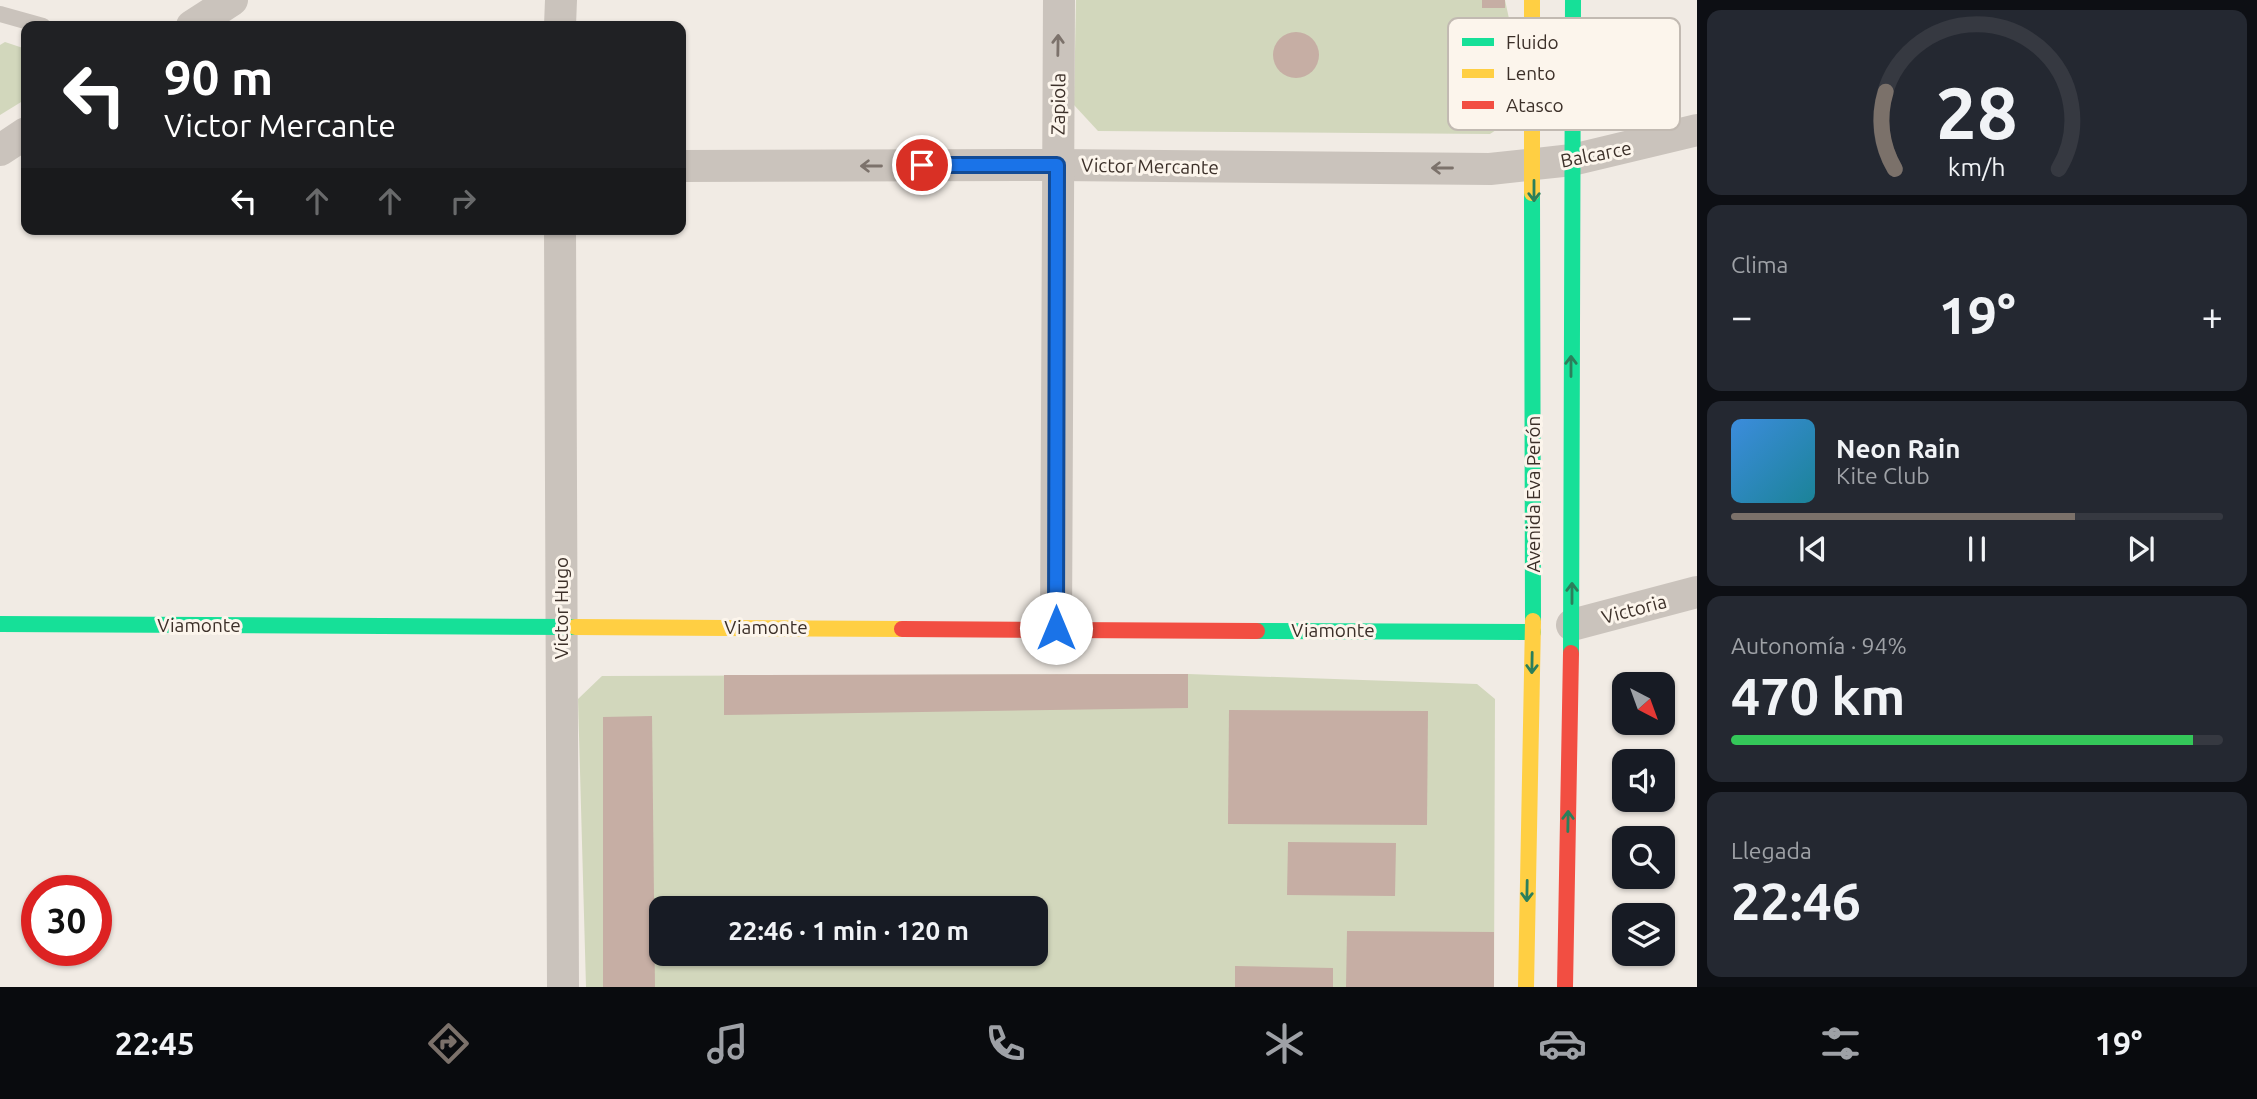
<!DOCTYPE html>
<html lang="es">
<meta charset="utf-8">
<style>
:root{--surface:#171b24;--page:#242831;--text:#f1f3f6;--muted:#9ea1a6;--line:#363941;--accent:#7b716a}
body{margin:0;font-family:Ubuntu,sans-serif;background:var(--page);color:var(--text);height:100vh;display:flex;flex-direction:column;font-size:26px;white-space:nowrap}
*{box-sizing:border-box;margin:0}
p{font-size:23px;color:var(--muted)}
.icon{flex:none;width:38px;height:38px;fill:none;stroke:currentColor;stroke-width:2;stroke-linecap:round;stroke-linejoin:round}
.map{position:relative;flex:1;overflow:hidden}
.side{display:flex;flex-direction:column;gap:10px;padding:10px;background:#0d0f14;width:560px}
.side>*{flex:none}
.hud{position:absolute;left:21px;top:21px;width:665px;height:214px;border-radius:14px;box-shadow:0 2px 5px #0004;background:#202124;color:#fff;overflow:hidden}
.needle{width:46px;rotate:139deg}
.tools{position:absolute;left:1612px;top:672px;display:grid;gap:14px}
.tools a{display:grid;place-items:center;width:63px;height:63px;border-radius:14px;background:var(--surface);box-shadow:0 2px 5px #0004;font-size:35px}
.speed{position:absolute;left:21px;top:875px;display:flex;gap:14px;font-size:35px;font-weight:700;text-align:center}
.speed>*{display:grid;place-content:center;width:91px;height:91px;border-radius:50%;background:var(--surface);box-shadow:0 2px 5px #0004;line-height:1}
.speed .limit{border:10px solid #d22;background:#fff;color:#111}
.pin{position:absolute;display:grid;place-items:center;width:60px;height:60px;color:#fff;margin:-30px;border:4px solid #fff;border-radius:50%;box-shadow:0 2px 7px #0007}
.me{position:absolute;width:77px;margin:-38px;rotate:0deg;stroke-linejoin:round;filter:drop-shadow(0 0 5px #0008)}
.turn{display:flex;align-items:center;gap:24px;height:147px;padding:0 28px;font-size:32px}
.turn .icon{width:91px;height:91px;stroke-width:2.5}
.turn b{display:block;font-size:49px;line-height:60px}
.lanes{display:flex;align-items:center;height:66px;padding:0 28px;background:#0003;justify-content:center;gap:35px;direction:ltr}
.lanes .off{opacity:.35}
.big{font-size:52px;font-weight:600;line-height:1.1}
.side .card{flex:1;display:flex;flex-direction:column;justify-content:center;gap:10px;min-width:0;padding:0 24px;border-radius:14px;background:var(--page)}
.side .dial{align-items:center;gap:0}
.dial svg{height:182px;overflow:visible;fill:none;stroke:var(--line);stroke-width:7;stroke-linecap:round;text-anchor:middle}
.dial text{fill:var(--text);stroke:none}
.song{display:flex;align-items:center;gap:21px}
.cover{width:84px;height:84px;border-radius:10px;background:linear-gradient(135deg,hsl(210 70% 55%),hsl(190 70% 35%))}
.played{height:7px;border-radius:4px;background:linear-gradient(90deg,var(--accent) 70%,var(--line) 70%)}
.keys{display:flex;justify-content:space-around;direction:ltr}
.heat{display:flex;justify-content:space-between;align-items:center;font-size:38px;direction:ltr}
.charge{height:10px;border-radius:5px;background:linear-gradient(90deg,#34c759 94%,var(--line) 0)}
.trip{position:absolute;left:649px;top:896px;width:399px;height:70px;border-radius:14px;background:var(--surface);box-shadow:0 2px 5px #0004;font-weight:600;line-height:70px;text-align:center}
.menu{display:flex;height:112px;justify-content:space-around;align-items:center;background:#090b0e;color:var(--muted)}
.menu .icon{width:49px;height:49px}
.menu .current{color:var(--accent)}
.menu b{font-size:32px;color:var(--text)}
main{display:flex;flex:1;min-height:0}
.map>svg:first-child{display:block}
.green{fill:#d2d7bc;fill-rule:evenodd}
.building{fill:#c6aea4}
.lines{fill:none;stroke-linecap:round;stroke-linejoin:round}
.lane{stroke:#cac3bc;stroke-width:16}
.street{stroke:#cac3bc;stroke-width:32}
.fast{stroke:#16e098;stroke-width:16}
.slow{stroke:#ffcf43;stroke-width:16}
.jam{stroke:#f24e42;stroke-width:16}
.oneway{stroke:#7c726b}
.oneway2{stroke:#2b7f5b}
.route-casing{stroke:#114b97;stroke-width:18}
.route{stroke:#1a73e8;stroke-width:12}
.labels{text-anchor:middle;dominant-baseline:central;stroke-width:6;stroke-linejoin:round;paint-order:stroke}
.street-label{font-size:19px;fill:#3c3029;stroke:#fcf5ec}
.key{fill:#fcf5ec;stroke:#c2bab2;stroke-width:2}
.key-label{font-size:19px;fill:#3c3029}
</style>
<main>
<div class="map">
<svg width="1697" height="987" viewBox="0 0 1697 987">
<rect width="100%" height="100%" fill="#f1ebe4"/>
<g class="green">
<polygon points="1076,0 1505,0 1514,42 1511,120 1490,134 1098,131 1074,105"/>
<polygon points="5,42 26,49 26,99 0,115 0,45"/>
<path d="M1188 674 1477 684 1495 699 1494 987H586L578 699 602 676ZM662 908H1036V954H662Z"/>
</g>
<g class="building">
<rect x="1482" y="0" width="23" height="8"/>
<circle cx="1296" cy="55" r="23"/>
<polygon points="1188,674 1188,708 724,715 724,675"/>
<polygon points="1229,710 1428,711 1427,825 1228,824"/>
<polygon points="652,716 655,987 603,987 603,717"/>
<polygon points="1288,842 1396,843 1395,896 1287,895"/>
<polygon points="1347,931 1494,932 1494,987 1346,987"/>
<polygon points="1235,966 1333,968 1333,987 1235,987"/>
</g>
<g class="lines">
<polyline class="lane" points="0,14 43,26"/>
<g class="street">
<polyline points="192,26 232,0"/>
<polyline points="560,26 561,0"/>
<polyline points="0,150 26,133"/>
<polyline points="681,166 1057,165 1490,169 1572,160 1697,130"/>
<polyline points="560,229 563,987"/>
<polyline points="1572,625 1697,592"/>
<polyline points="1056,628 1059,0"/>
</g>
<g class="fast">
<polyline points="1532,193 1533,621"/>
<polyline points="0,624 575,627"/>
<polyline points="1257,631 1533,632"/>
<polyline points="1571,653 1573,0"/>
</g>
<g class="slow">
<polyline points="1532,0 1532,193"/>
<polyline points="575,627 902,629"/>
<polyline points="1526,987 1533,621"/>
</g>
<g class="jam">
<polyline points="902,629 1257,631"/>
<polyline points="1565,987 1571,653"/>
</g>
</g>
<defs><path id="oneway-shaft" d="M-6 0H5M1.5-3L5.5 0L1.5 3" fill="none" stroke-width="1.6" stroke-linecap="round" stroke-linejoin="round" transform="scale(1.75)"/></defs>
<g class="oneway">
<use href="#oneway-shaft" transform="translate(1058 45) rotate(-89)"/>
<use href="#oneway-shaft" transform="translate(871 166) rotate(180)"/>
<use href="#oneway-shaft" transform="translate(1442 168) rotate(-180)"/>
</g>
<g class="oneway2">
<use href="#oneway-shaft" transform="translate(1534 191) rotate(90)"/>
<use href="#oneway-shaft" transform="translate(1571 366) rotate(-90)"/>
<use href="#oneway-shaft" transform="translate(1572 593) rotate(-90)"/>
<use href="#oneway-shaft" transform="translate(1532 663) rotate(91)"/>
<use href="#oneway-shaft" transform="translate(1568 821) rotate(-89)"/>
<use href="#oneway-shaft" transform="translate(1527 891) rotate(91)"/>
</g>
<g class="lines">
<defs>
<polyline id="route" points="922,165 1057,165 1056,628"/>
</defs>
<use href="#route" class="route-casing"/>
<use href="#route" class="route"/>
</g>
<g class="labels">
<g class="street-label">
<text transform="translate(1058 104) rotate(-89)">Zapiola</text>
<text transform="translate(1596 154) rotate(-11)">Balcarce</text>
<text transform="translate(1150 166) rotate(1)">Victor Mercante</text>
<text transform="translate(1533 494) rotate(-90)">Avenida Eva Perón</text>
<text transform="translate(561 608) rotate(-90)">Victor Hugo</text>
<text transform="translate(1634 609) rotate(-15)">Victoria</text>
<text x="199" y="625">Viamonte</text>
<text x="766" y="627">Viamonte</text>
<text x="1333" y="630">Viamonte</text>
</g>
</g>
<rect x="1448" y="18" width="232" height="112" rx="10" class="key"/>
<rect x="1462" y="38" width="32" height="8" fill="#16e098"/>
<rect x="1462" y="69" width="32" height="9" fill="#ffcf43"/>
<rect x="1462" y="101" width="32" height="8" fill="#f24e42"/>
<g class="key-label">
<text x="1506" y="49">Fluido</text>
<text x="1506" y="80">Lento</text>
<text x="1506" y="112">Atasco</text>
</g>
</svg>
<div class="tools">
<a><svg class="needle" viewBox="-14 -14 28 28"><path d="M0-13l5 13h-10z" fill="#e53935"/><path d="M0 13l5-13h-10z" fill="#9ea1a6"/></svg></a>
<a><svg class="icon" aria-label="sound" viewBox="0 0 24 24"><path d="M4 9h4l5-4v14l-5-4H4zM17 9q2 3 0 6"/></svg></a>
<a><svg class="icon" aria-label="search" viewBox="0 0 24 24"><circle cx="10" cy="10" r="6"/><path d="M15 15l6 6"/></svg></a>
<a><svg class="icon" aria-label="layers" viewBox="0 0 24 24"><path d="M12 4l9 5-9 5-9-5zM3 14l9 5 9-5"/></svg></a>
</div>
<div class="speed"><div class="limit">30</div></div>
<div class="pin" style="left:922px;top:165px;background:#d93025"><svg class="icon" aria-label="arrive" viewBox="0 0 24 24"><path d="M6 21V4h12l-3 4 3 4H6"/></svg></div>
<svg class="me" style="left:1056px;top:628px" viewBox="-20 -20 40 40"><circle r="19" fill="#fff"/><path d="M0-13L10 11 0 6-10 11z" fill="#1a73e8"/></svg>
<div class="trip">22:46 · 1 min · 120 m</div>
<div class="hud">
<div class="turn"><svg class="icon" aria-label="left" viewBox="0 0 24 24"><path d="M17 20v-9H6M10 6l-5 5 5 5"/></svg><div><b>90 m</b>Victor Mercante</div></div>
<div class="lanes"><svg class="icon" aria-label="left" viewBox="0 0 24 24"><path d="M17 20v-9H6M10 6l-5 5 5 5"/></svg><svg class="icon off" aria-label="ahead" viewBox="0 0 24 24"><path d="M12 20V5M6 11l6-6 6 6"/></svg><svg class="icon off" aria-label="ahead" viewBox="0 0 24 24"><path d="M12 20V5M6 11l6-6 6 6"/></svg><svg class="icon off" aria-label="right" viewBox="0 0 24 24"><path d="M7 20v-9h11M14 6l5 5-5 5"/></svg></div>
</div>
</div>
<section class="side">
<div class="card dial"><svg viewBox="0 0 100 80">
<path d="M14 69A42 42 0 1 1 86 69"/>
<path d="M14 69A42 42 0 0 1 10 35" stroke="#7b716a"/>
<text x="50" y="56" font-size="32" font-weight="700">28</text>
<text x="50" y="72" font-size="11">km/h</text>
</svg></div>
<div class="card"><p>Clima</p>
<div class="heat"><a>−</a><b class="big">19°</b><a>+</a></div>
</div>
<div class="card">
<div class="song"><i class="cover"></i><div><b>Neon Rain</b><p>Kite Club</p></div></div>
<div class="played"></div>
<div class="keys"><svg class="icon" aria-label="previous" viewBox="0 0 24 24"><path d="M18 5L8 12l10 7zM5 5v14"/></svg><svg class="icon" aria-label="pause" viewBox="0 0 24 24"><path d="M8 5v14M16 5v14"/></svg><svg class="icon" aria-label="next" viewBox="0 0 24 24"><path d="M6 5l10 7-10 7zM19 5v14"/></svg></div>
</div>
<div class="card"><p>Autonomía · 94%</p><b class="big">470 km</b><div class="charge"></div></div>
<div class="card"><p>Llegada</p><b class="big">22:46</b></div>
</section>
</main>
<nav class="menu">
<b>22:45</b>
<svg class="icon current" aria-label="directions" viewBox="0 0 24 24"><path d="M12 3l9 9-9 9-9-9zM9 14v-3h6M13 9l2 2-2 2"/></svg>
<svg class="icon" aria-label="music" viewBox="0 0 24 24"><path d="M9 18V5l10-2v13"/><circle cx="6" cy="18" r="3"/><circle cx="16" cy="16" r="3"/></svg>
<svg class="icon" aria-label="phone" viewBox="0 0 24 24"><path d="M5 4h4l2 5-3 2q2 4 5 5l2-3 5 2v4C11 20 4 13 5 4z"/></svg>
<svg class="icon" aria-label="climate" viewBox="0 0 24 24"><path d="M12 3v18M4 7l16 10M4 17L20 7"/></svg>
<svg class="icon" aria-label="car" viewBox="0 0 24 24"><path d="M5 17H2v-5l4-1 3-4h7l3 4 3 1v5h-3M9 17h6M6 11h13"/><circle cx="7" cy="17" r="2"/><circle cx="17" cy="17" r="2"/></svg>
<svg class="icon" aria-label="filters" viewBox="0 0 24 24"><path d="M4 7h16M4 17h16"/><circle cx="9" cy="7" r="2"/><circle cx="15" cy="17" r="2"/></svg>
<b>19°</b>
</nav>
